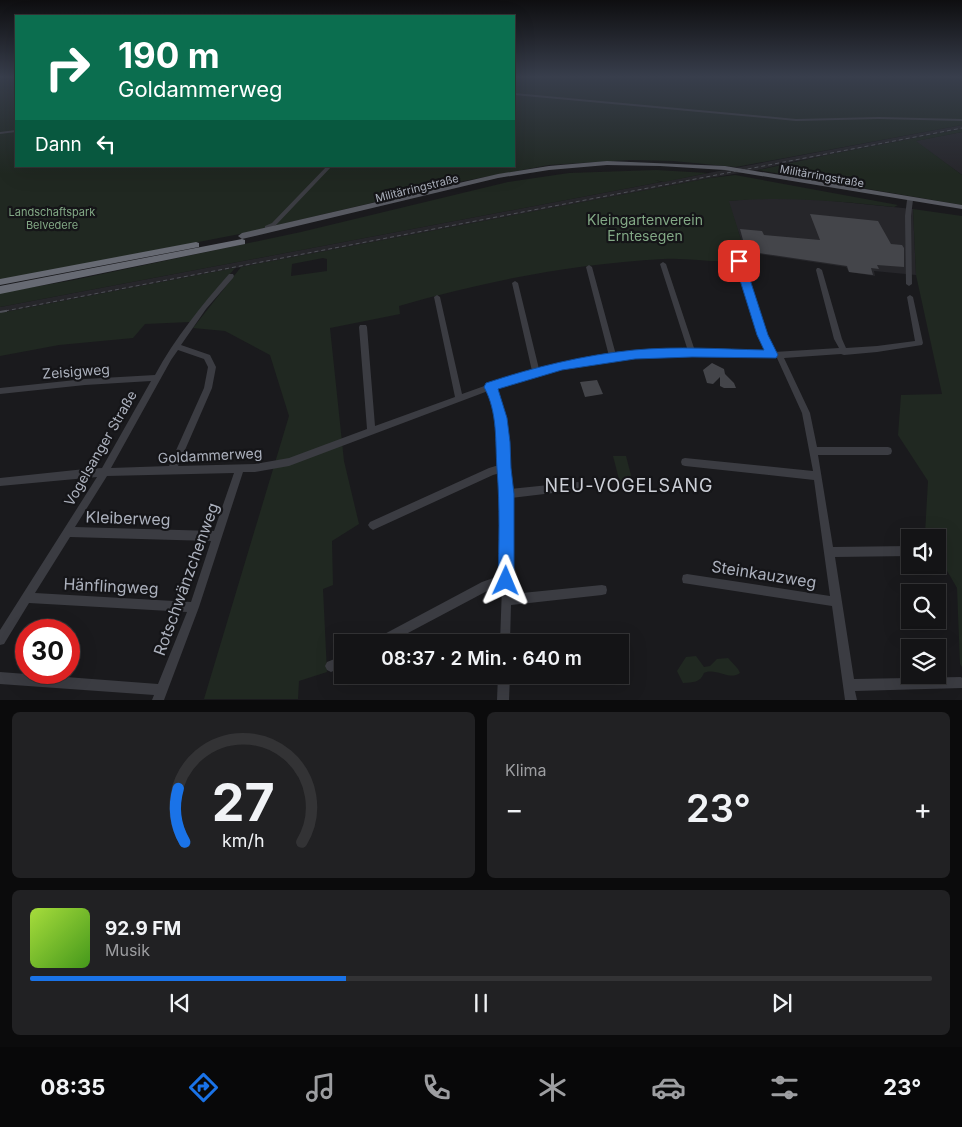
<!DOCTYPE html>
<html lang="de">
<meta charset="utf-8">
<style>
:root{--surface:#141416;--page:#212123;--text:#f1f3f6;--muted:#9d9ea1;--line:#333335;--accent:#1a73e8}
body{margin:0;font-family:Inter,sans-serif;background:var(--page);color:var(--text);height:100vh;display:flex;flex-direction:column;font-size:19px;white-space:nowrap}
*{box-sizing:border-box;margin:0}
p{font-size:16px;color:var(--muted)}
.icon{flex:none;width:28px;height:28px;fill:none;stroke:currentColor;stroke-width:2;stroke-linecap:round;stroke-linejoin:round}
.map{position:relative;height:700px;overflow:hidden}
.side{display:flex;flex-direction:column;gap:12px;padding:12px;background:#0b0b0c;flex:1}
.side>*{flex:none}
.banner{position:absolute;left:15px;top:15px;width:500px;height:152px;border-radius:0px;box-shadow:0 5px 20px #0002,0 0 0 1px var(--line);background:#0b6e4f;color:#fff;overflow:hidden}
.tools{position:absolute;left:901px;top:529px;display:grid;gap:10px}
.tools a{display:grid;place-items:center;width:45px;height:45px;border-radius:0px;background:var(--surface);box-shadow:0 5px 20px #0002,0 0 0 1px var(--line);font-size:25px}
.speed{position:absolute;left:15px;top:619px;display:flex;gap:10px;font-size:25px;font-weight:700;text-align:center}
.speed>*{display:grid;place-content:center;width:65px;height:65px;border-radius:50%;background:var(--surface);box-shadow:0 5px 20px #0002,0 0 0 1px var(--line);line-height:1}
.speed .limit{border:8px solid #d22;background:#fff;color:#111}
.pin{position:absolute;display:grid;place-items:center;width:42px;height:42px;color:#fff;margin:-21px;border-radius:10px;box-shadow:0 2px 8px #0006}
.me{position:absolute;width:55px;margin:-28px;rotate:1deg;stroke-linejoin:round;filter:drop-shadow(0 0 4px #0008)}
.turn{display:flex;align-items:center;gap:18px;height:105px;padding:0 20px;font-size:22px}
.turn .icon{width:65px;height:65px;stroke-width:2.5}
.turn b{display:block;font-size:35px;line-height:42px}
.then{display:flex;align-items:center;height:48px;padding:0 20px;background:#0003;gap:10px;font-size:19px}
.big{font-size:38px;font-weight:600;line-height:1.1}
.side .tile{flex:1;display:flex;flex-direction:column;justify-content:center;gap:8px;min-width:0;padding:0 18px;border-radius:8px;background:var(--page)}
.side .dial{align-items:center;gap:0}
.dial svg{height:130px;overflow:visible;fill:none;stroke:var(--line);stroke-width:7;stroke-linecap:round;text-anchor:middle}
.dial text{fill:var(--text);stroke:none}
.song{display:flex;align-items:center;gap:15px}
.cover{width:60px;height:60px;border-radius:8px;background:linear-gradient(135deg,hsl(80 70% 55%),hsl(100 70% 35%))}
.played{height:5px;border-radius:2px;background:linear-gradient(90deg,var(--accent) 35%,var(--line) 35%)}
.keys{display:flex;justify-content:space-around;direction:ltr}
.heat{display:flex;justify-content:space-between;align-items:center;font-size:28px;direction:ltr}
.side .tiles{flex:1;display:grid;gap:12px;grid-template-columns:1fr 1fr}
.tile:last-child{grid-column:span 2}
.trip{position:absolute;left:334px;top:634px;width:295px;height:50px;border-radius:0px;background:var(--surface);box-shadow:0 5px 20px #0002,0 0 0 1px var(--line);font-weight:600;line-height:50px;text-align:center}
.tab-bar{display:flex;height:80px;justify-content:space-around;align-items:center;background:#080809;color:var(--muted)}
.tab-bar .icon{width:35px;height:35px}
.tab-bar .on{color:var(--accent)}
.tab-bar b{font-size:22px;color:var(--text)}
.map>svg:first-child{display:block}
.built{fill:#26262a}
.green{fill:#202821;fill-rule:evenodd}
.building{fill:#44454a}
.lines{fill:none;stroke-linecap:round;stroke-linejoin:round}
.minor{fill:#3b3c42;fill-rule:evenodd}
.major{fill:#575961;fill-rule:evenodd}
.highway{fill:#676a73;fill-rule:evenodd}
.rail-far1{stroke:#4e5057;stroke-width:1;stroke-dasharray:4 3;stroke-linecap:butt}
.rail{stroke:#4e5057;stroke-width:2;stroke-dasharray:7 5.5;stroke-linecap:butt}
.route{fill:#1a73e8;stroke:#114b97}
.labels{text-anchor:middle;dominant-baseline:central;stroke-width:4.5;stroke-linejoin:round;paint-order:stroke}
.far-street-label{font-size:11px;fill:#acb1bd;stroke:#151518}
.far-park-label{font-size:11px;fill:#82a885;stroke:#151518}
.park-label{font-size:14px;fill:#82a885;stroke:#151518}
.street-label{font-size:14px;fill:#acb1bd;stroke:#151518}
.near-street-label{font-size:16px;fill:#acb1bd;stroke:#151518}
.near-neighbourhood-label{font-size:18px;letter-spacing:1px;fill:#cdd0d8;stroke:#151518}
</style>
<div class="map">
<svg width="962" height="700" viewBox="0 0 962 700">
<rect width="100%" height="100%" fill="#1a1a1d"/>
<g class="built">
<polygon points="962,125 962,129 786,163 758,170 710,178 0,313 0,307"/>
<polygon points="962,132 962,175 915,141"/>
<polygon points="760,198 813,199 913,209 916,275 874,271 875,276 849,272 846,267 745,252 728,201"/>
</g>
<g class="green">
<polygon points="0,76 16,76 16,166 514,166 514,76 962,76 962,125 736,167 673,161 630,160 549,165 464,181 240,234 0,280"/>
<polygon points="962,129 962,132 916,141 962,175 962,205 758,170 832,154"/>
<polygon points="656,170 708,173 664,182 655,180 661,182 0,307 0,293 74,280 301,232 508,182 569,173"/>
<path d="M735 175 898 205 894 207C839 201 784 196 729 201L747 259C720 265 691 257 663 259 573 264 485 281 399 306L400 314 330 328 344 461 359 524 332 541 333 585 323 589 327 672 299 681 298 699H204L289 416 270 355 225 331 193 328 241 267 710 178ZM323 258 327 259V271L291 276 292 264Z"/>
<polygon points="913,209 962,216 962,667 960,664 957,588 938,555 938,538 927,537 925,534 928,481 898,435 901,395 942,394 916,275"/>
<polygon points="235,268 190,322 145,324 133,338 59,345 0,356 0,313"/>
<polygon points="613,456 626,456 634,487 621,487"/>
<path d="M696 656 704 667 710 666 717 659 728 658 738 669 740 673C729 681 716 667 704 673 700 683 693 682 683 683L677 671 686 657Z"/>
</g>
<g class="building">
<polygon points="810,214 878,221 891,244 902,245 904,248 904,267 877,265 879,269 871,268 873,275 849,272 847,266 746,251 740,229 762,231 764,235 820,240"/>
<polygon points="712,363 724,369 725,374 734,383 736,388 724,388 720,386 720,377 713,384 707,383 703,370"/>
<polygon points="597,380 603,394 585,397 580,382"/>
</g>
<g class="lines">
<g class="minor">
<polygon points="514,93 796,119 879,117 962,119 962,121 879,119 796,121 514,95"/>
<polygon points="16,130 16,132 0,134 0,132"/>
<polygon points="327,166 332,166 276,225 269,228 265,228 265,226 272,223"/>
<polygon points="910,198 913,200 911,216 912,284 909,286 906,284 905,216 907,200"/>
<path d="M739 259 742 261 764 329 774 352 839 348 834 339 816 270 817 268H819L822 270 842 339 846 348 877 346 915 341 907 297 910 295 913 297 923 343 922 345 877 352 844 355 841 354 784 358 810 413 817 447H888L891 448 892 451 891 454 888 455H818L833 547 910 546V556L835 557 854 679 961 677 962 678V688L855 691 857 700H845L832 606 683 583 682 579 683 575 687 574 830 596 814 480 685 466 682 465 681 462 682 459 685 458 813 471 802 413 777 358 653 356 562 368 495 389C509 420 507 456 510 489L578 482 581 483 583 486 581 489 578 490 511 498 512 594 602 585 606 586 607 590 606 594 602 595 511 605 510 642H500L502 587 489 590 391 642H376L377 638 482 582 496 577 502 576V512L500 473 493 475 373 530 370 528 368 525 370 522 489 468 499 465 496 417 488 391 289 466 255 472H243L199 607 164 700H152L154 695 0 684V672L158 684 187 612 29 603 4 644 0 645V630L97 477 0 486V478L85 469 102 468 151 381 85 385 0 394V388L85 379 155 375C175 338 201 306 229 274H233L234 276 233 278 206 309 181 345 210 355 216 367 212 388 178 466 255 464 289 458 367 429 359 327 360 325H366L367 327 375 426 455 397 434 297 437 295 440 297 462 394 490 384 532 371 512 283 515 281 518 283 539 369 562 362 609 356 586 267 589 265 592 267 616 355 653 350 688 351 660 264 663 262 666 264 695 351 767 352 756 329 736 261ZM178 350 204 359 208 367 204 388 169 466 111 468 171 360ZM234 473 214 531 75 527 107 476ZM70 537 211 541 191 602 35 593Z"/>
<polygon points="342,656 342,667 331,672 327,670 325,666 327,662"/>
<polygon points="498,675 510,675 509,700 497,700"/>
</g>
<polygon class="major" points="607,161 725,166 962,205 962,209 725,170 660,166 607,165 549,170 498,178 242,239 238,236 242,233 498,174 549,166"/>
<g class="highway">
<polygon points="242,239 245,240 245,244 0,294 0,286"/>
<polygon points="196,242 199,243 199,247 0,285 0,279"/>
</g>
<polyline class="rail-far1" points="5,311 962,128"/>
<polyline class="rail" points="0,312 11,310"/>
</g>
<linearGradient id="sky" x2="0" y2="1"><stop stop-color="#0e0e10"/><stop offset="0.44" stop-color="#383e4c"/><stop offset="1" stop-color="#383e4c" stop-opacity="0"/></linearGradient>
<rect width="962" height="174" fill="url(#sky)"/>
<path class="route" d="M739 258 744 261 768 335 778 355 776 358 692 357 635 359 562 370 498 389 507 418 510 442 511 468 514 494V581L511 587 506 589 500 587 498 581C499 544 500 507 497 469 495 441 498 413 484 387L486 383C534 367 584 355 634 350 677 346 721 349 764 350L757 335 734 261Z"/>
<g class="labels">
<g class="far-street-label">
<text transform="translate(822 176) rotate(10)">Militärringstraße</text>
<text transform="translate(417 188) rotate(-14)">Militärringstraße</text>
</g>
<g class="far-park-label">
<text x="52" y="212">Landschaftspark<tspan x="52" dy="13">Belvedere</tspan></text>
</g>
<g class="park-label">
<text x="645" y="219">Kleingartenverein<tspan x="645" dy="16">Erntesegen</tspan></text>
</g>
<g class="street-label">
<text transform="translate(76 371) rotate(-4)">Zeisigweg</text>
<text transform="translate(100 448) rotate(-60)">Vogelsanger Straße</text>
<text transform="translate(210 455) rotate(-3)">Goldammerweg</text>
</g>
<g class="near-street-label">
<text transform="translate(128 518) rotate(2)">Kleiberweg</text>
<text transform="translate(764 574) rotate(9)">Steinkauzweg</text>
<text transform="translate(186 579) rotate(-70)">Rotschwänzchenweg</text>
<text transform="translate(111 586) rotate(3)">Hänflingweg</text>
</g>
<g class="near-neighbourhood-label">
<text x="629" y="485">NEU-VOGELSANG</text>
</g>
</g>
</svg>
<div class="tools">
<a><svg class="icon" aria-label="sound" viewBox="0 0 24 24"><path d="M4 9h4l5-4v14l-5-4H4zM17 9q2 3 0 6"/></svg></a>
<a><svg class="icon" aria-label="search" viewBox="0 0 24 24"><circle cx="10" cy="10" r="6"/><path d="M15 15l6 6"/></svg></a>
<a><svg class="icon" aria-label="layers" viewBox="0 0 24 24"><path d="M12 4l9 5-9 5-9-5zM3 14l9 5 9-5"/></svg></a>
</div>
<div class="speed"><div class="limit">30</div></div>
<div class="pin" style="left:739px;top:261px;background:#d93025"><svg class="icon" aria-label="arrive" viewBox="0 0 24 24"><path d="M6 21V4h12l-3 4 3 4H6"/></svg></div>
<svg class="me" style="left:506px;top:581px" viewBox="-20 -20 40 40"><path d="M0-17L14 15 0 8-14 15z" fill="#1a73e8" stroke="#fff" stroke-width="4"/></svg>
<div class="trip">08:37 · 2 Min. · 640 m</div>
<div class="banner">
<div class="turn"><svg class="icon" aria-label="right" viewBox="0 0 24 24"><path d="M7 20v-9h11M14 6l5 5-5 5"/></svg><div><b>190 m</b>Goldammerweg</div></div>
<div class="then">Dann<svg class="icon" aria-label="left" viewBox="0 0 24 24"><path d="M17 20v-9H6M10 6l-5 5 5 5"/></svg></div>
</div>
</div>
<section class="side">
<div class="tiles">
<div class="tile dial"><svg viewBox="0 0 100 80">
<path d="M14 69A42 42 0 1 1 86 69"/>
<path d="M14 69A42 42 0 0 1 10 36" stroke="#1a73e8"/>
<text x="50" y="56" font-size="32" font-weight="700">27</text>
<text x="50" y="72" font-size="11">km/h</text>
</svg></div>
<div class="tile"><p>Klima</p>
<div class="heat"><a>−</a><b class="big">23°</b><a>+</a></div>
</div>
<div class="tile">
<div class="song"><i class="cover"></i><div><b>92.9 FM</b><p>Musik</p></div></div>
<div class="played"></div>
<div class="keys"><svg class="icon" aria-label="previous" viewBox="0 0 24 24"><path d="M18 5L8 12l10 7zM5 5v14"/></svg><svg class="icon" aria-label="pause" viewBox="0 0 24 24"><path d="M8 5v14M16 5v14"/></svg><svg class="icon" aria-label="next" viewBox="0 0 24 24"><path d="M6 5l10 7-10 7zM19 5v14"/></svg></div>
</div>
</div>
</section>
<nav class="tab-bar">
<b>08:35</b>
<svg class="icon on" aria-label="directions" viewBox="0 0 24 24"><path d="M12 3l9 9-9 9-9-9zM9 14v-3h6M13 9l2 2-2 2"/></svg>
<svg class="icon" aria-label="music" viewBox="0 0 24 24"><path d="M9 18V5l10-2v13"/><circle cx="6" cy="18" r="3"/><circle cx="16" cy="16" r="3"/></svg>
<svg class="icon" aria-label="phone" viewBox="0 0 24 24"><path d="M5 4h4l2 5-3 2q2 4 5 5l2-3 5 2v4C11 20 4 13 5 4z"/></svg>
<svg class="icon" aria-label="climate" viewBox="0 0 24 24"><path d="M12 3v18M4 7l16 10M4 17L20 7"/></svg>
<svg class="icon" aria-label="car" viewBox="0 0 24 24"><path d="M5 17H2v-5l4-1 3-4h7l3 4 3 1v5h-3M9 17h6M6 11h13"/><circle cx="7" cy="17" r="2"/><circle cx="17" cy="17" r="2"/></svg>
<svg class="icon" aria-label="filters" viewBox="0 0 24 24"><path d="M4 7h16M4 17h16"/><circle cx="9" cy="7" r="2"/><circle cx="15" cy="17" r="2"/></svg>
<b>23°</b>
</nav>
